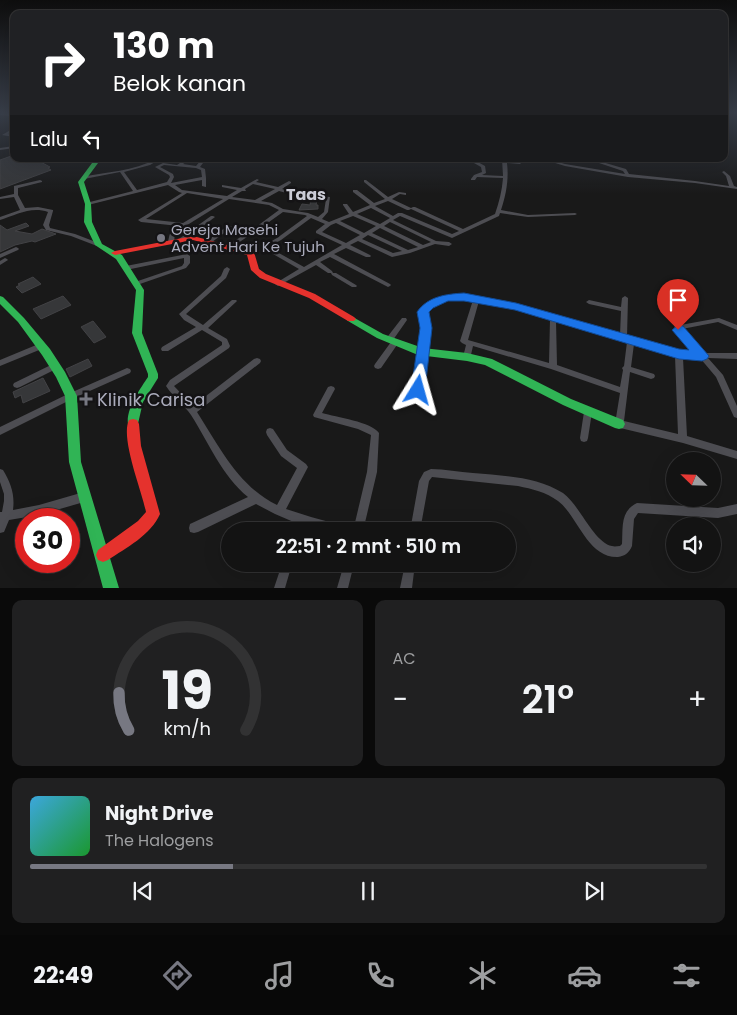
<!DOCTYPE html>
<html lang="id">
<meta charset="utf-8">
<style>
:root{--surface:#131313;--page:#202021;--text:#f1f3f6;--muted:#9d9ea0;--line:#323233;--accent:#777882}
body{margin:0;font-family:Poppins,sans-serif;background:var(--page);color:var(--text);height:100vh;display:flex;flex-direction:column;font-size:19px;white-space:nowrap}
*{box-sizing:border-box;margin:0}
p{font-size:16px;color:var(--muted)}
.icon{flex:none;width:28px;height:28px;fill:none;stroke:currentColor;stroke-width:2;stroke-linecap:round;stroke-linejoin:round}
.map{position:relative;height:588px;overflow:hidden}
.sheet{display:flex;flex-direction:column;gap:12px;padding:12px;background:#0a0a0a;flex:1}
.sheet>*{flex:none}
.top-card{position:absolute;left:10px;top:10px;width:718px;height:152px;border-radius:10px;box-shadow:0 5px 20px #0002,0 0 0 1px var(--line);background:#202124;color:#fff;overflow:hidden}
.needle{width:32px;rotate:293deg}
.controls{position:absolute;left:666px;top:452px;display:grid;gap:10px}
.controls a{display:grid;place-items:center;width:55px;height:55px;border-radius:50%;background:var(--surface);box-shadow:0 5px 20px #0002,0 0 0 1px var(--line);font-size:25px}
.speed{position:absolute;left:15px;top:508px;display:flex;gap:10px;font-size:25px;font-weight:700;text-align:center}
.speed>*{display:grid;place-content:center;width:65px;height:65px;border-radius:50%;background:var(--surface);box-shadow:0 5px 20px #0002,0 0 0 1px var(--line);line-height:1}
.speed .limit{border:8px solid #d22;background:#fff;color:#111}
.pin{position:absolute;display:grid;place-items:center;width:42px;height:42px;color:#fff;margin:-51px -21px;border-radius:50% 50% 50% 0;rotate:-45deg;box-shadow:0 0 5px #0007}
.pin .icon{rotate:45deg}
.me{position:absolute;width:55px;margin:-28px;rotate:8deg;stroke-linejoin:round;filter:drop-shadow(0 0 4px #0008)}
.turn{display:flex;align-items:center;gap:18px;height:105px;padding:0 20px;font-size:22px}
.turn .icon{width:65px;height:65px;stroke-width:2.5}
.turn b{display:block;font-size:35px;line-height:42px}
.then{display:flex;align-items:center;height:48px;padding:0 20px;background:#0003;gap:10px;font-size:19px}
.big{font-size:38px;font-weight:600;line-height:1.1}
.sheet .tile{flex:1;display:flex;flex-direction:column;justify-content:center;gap:8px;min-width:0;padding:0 18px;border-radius:10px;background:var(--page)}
.sheet .dial{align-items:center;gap:0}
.dial svg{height:130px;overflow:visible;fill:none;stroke:var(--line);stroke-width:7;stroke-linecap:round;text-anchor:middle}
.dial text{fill:var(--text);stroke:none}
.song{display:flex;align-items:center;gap:15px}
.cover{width:60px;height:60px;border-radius:8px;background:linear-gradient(135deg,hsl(200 70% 55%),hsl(130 70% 35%))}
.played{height:5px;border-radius:2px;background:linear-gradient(90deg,var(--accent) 30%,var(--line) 30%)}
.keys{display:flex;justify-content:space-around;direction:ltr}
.heat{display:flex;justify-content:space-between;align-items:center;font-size:28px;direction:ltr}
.sheet .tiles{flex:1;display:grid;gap:12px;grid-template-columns:1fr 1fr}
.tile:last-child{grid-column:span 2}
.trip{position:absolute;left:221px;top:522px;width:295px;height:50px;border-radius:25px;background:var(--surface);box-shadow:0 5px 20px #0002,0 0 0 1px var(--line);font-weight:600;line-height:50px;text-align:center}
.menu{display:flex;height:80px;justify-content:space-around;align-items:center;background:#080808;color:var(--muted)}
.menu .icon{width:35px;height:35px}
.menu .on{color:var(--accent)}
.menu b{font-size:22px;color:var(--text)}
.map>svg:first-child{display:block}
.building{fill:#363739;stroke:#424245}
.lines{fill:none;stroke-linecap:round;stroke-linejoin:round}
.street{fill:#4d4d52;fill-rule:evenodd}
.fast{fill:#30b455;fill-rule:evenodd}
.jam{fill:#e5322d;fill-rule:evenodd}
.route{fill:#1a73e8;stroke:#114b97}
.poi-dot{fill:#777882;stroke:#141315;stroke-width:2}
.labels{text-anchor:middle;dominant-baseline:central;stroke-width:5;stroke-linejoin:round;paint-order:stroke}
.poi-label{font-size:15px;fill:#aaabbb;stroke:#141315;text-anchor:start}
.far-district-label{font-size:16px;font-weight:bold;fill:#cbccd6;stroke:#141315}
.near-poi-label{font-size:18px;fill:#aaabbb;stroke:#141315;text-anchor:start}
</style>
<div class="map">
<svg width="737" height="588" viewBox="0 0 737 588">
<rect width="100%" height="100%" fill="#191919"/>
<g class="building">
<polygon points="14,155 14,159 19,160 35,159 50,167 48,168 51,170 0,189 0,160"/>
<polygon points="311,199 317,200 316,205 318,205 318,209 299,210 302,204 310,205"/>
<polygon points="26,223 29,226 15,231 32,234 42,229 56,234 35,242 32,241 15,245 0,252 0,225 7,230"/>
<polygon points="33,277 41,284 22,293 16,287 20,285 18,284"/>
<polygon points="63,296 71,305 41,319 33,309"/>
<polygon points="93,321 106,337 94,343 81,327"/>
<polygon points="88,359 92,366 70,377 66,369"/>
<polygon points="43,378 50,391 23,403 21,395 15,398 13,392"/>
</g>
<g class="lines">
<g class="street">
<polygon points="0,113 14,114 14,116 0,115"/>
<polygon points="14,128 14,131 8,134 14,135 14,137 2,135"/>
<polygon points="14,146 14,148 0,150 0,148"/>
<path d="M156 159H160L150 165 124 172 137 190 167 182 170 177 169 175 155 167 163 163 177 165 183 161 176 160 175 159H187L189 160 183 164 196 166 202 159H206L200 167 205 169 206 178V187L202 186V180L175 185 182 190 227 196 237 190 222 187V185L241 188 257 179 259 180 256 182 278 187 289 181 291 182V183L282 189 298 194 330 197 328 212 322 219 329 222 349 214 343 205V204H347L353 212 370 205 353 192V190H357L374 203 385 199 364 182V180H366L388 197 399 192 406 193V195L400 194 392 199 411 208 413 207H415L463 229 495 214C499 202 502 191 503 178L477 177 475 180H471V179L474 175 482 172 481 167 474 163V161H476L485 166 486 173 482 175 503 176 502 159H506V161L516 162 515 159H519L521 163 520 164 507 163C509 179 506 195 501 210L528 215 575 213 577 214 575 215 528 217 500 213 499 216 452 238 400 216 393 220 436 241 449 242 452 244 449 246 435 244 410 253 392 257 358 241 350 245 370 255 371 256 370 257H366L346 248 334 254 390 284 391 285 390 286 388 287 330 257 320 262 332 271 333 273H336L356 285 357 286 356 287H352L332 275 331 273H328L316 265 278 286 275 284 276 283 299 269 261 247 277 238 307 216 305 215 283 212 262 227 259 225 260 224 279 210 269 205 229 199 176 232 175 233 174 242 171 244 168 242C170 232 170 231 179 226L141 222 138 220 182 193 179 192 168 185 88 205 86 204V203L133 191 120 172 84 179H82V177C106 172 134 171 156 159ZM164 165 196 168 201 170 202 177 171 183 174 177 173 174 160 167ZM253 184 275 189 255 200 232 197 242 191H246L245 189ZM279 191 298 196 326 199 324 212 318 217 308 213 283 209 272 203 261 201ZM187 193 223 199 183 223 146 219ZM388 201 407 210H409L411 209 459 231 452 234 402 213H398L393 216 375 206ZM371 208 390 218 380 224 357 214ZM353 216 376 226 364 233 340 221ZM311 218 325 224 316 231V233L342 245 304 267 268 247 281 240ZM390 222 431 242 423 245 384 226ZM336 223 360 235 346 243 322 232 331 225ZM380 228 418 247 408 250 372 233ZM368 235 402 251 393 253 362 239Z"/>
<polygon points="542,159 548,159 565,164 625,174 623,171 587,159 592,159 626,169 629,174 695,181 729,186 726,176 722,172 724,171 730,176 734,186 737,187 737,189 695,183 628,177 565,166"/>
<path d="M40 180 42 181V182L18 188V195L25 208 38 207 53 210V211L49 225 50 228 75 234 101 244 102 245 101 246H97L71 236 46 230 43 225 48 212C31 206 16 215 0 220V217L20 210 14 197 0 199V197L14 194V186Z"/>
<polygon points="211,216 213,216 215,217 183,241 179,241 178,240 179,239"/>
<polygon points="229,225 232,227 231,228 212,242 208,242 207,241 208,240"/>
<polygon points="257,226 259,227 259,229 229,249 227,250 224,248"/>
<polygon points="16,247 18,248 19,249 18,250 0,258 0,254"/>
<polygon points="187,254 190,256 190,263 186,268 137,285 135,284 134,283 135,282 182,266 184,263 184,258 126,270 123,268 126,266"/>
<polygon points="5,258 7,259 8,260 0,265 0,261"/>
<path d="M227 267 230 269 226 278 186 314 203 325 232 300H236L237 301 236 302 208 328 227 339 230 346 229 348 174 386 193 406 254 359 257 358 260 359 261 361 260 363 197 412C219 446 238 486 277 505L297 468 281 456 267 435 266 432 267 429 270 428 273 429 287 450 306 464 308 467 286 509 311 517 344 526 348 527 349 531H326L305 525 303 531H293L296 523 275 514 256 504 198 532 194 533 190 532 189 528 190 524 248 497C222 476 209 443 191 415 184 405 173 397 166 386L170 380 222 345V342L202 330 168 351H162L161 349 162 347 196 327 184 320 179 314 221 276 224 269Z"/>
<path d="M456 295 477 297 516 304 620 335 621 311 589 304 586 302 589 300 621 307 622 298 625 296 628 298 627 337 683 352 695 353 675 330 674 328 675 326 719 318 737 325V330L718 322 682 329 703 353H737V359L708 358 723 375 737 406V418L734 417 716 377 700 358H683L687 436 737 451V459L683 443 616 427 615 424 620 393 551 369 473 346 470 359 467 360 464 359 463 357 466 345 462 343 460 341 473 300C456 298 441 298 427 310L426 317 429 328 422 390 421 392 418 393 415 392 414 390 423 328 420 317 421 309 427 303 433 300 442 297ZM479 301 515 308 550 319 549 363 468 340ZM556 321 627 342 624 366 622 368 623 370 620 387 557 365ZM634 344 675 356 678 434 624 421 630 372 651 379 654 378 655 376 654 374 631 367Z"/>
<polygon points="402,318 406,318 407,320 393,340 397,340 399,342 381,368 378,369 375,368 374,366 375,364 391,342 387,342 385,340"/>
<polygon points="41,343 44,344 45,346 44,348 0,366 0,360"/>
<polygon points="55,363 58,364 59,366 58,368 20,387 17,388 14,387 13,385 14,383"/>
<polygon points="127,368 130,369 131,371 130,373 74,398 0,435 0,427 68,394"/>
<path d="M331 386 334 387 335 389 322 413C336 417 372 422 379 433L377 472 363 531H353L367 472 371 435 358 429 314 417 313 415 314 413 328 387Z"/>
<polygon points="588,409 591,410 592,412 588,438 587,441 584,442 581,441 580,438 584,412 585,410"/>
<path d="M0 469 3 470C11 483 15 495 13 510L39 505 84 492 87 494 89 497 87 500 84 502 39 515 9 520 4 532 0 533V512H2L4 501V494L0 482Z"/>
<path d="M431 469C445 469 459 472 473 473 504 476 536 476 563 493 579 504 594 543 612 546 615 547 617 546 620 546L622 544C623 528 620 511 637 503L718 508 737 504V514L718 518 638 513 634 519 632 546C629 553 625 556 618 557 587 558 578 516 558 501 546 492 532 489 518 486L432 477 429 481 420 531H410L419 481 424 472Z"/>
<polygon points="282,564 292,564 285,588 274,588"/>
<polygon points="344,564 354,564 348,588 337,588"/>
<polygon points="405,564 415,564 412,588 400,588"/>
</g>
<g class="fast">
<path d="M95 159H101L84 182 91 204 92 222 102 244 122 255 144 290 142 333 158 374V378L143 402 137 428 133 429 129 428C123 413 140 389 148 377V374L132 333 136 290 116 259 95 245 84 222 85 204 78 182Z"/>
<polygon points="0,296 3,297 24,318 50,349 65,372 77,396 81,462 119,588 103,588 69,462 65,396 56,377 42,355 18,322 0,304"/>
<polygon points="351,316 383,334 423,348 467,353 492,359 571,399 623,420 625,424 623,428 619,429 615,428 563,405 485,365 467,361 418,355 377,338 348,321 346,319"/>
</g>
<g class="jam">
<polygon points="193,236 254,252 259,269 266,274 315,294 354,317 356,319 354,321 348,321 309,298 260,278 251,270 247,255 193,240 115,255 111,253 115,251"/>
<path d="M133 419 137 420 139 424 141 446 160 514C151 535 126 548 108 560L103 562 98 560 96 555 98 550 138 521 146 512C142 491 120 438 129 420Z"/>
</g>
</g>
<linearGradient id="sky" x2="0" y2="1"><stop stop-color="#0e0e0e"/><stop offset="0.58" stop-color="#383e49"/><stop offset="1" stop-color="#383e49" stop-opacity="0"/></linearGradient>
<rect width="737" height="194" fill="url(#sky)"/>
<path class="route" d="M464 293 516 303 679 349 689 350 672 330 678 325 683 326 709 356 707 359 702 361 679 359 515 310 464 301H448L433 308 429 312 432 328 425 390 423 394 418 395 413 394 411 390 420 328 417 312C428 296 447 294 464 293Z"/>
<g class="poi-dot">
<circle cx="161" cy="238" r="5"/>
<path d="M83.5 391.5h5v5h5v5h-5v5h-5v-5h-5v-5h5z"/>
</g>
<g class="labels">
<g class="poi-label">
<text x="171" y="229">Gereja Masehi<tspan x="171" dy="17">Advent Hari Ke Tujuh</tspan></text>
</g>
<g class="far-district-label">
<text x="306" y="194">Taas</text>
</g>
<g class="near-poi-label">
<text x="97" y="399">Klinik Carisa</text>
</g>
</g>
</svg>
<div class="controls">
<a><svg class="needle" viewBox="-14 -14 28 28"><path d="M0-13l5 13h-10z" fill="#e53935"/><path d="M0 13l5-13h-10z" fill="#9d9ea0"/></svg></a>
<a><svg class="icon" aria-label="sound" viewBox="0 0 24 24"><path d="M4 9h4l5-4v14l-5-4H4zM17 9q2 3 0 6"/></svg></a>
</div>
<div class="speed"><div class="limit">30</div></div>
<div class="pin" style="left:678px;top:330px;background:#d93025"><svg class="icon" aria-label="arrive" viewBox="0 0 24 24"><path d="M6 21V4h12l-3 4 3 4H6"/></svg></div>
<svg class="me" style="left:418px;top:390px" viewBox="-20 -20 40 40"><path d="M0-17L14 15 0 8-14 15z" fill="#1a73e8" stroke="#fff" stroke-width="4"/></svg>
<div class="trip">22:51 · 2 mnt · 510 m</div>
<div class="top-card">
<div class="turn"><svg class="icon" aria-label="right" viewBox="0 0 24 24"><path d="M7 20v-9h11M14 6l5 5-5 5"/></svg><div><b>130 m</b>Belok kanan</div></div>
<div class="then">Lalu<svg class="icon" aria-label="left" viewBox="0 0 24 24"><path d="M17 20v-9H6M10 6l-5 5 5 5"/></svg></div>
</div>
</div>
<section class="sheet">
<div class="tiles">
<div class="tile dial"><svg viewBox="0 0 100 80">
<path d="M14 69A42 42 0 1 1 86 69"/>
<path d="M14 69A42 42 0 0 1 8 46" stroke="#777882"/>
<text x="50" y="56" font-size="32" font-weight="700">19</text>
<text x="50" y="72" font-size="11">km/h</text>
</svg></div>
<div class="tile"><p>AC</p>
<div class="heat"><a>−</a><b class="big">21°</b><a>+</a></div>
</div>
<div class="tile">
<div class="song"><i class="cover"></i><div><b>Night Drive</b><p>The Halogens</p></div></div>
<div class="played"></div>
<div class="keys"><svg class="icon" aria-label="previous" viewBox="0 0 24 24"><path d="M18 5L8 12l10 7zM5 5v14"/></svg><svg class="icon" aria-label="pause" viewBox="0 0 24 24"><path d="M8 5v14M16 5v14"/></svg><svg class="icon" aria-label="next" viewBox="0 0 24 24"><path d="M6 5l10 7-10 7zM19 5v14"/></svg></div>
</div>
</div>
</section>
<nav class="menu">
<b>22:49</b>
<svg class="icon on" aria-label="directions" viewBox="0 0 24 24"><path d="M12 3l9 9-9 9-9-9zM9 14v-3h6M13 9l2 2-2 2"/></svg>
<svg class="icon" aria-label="music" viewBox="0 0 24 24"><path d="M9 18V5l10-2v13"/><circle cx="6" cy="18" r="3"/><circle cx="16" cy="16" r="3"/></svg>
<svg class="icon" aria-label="phone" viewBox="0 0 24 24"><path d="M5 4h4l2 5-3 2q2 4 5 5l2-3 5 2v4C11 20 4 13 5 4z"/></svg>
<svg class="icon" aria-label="climate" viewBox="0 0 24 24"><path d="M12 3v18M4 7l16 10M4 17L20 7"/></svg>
<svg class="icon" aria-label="car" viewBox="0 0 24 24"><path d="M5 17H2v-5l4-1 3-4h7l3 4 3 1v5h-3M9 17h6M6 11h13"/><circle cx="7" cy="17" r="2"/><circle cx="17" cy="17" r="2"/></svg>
<svg class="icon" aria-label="filters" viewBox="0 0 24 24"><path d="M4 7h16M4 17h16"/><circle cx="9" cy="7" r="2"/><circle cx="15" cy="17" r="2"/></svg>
</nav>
